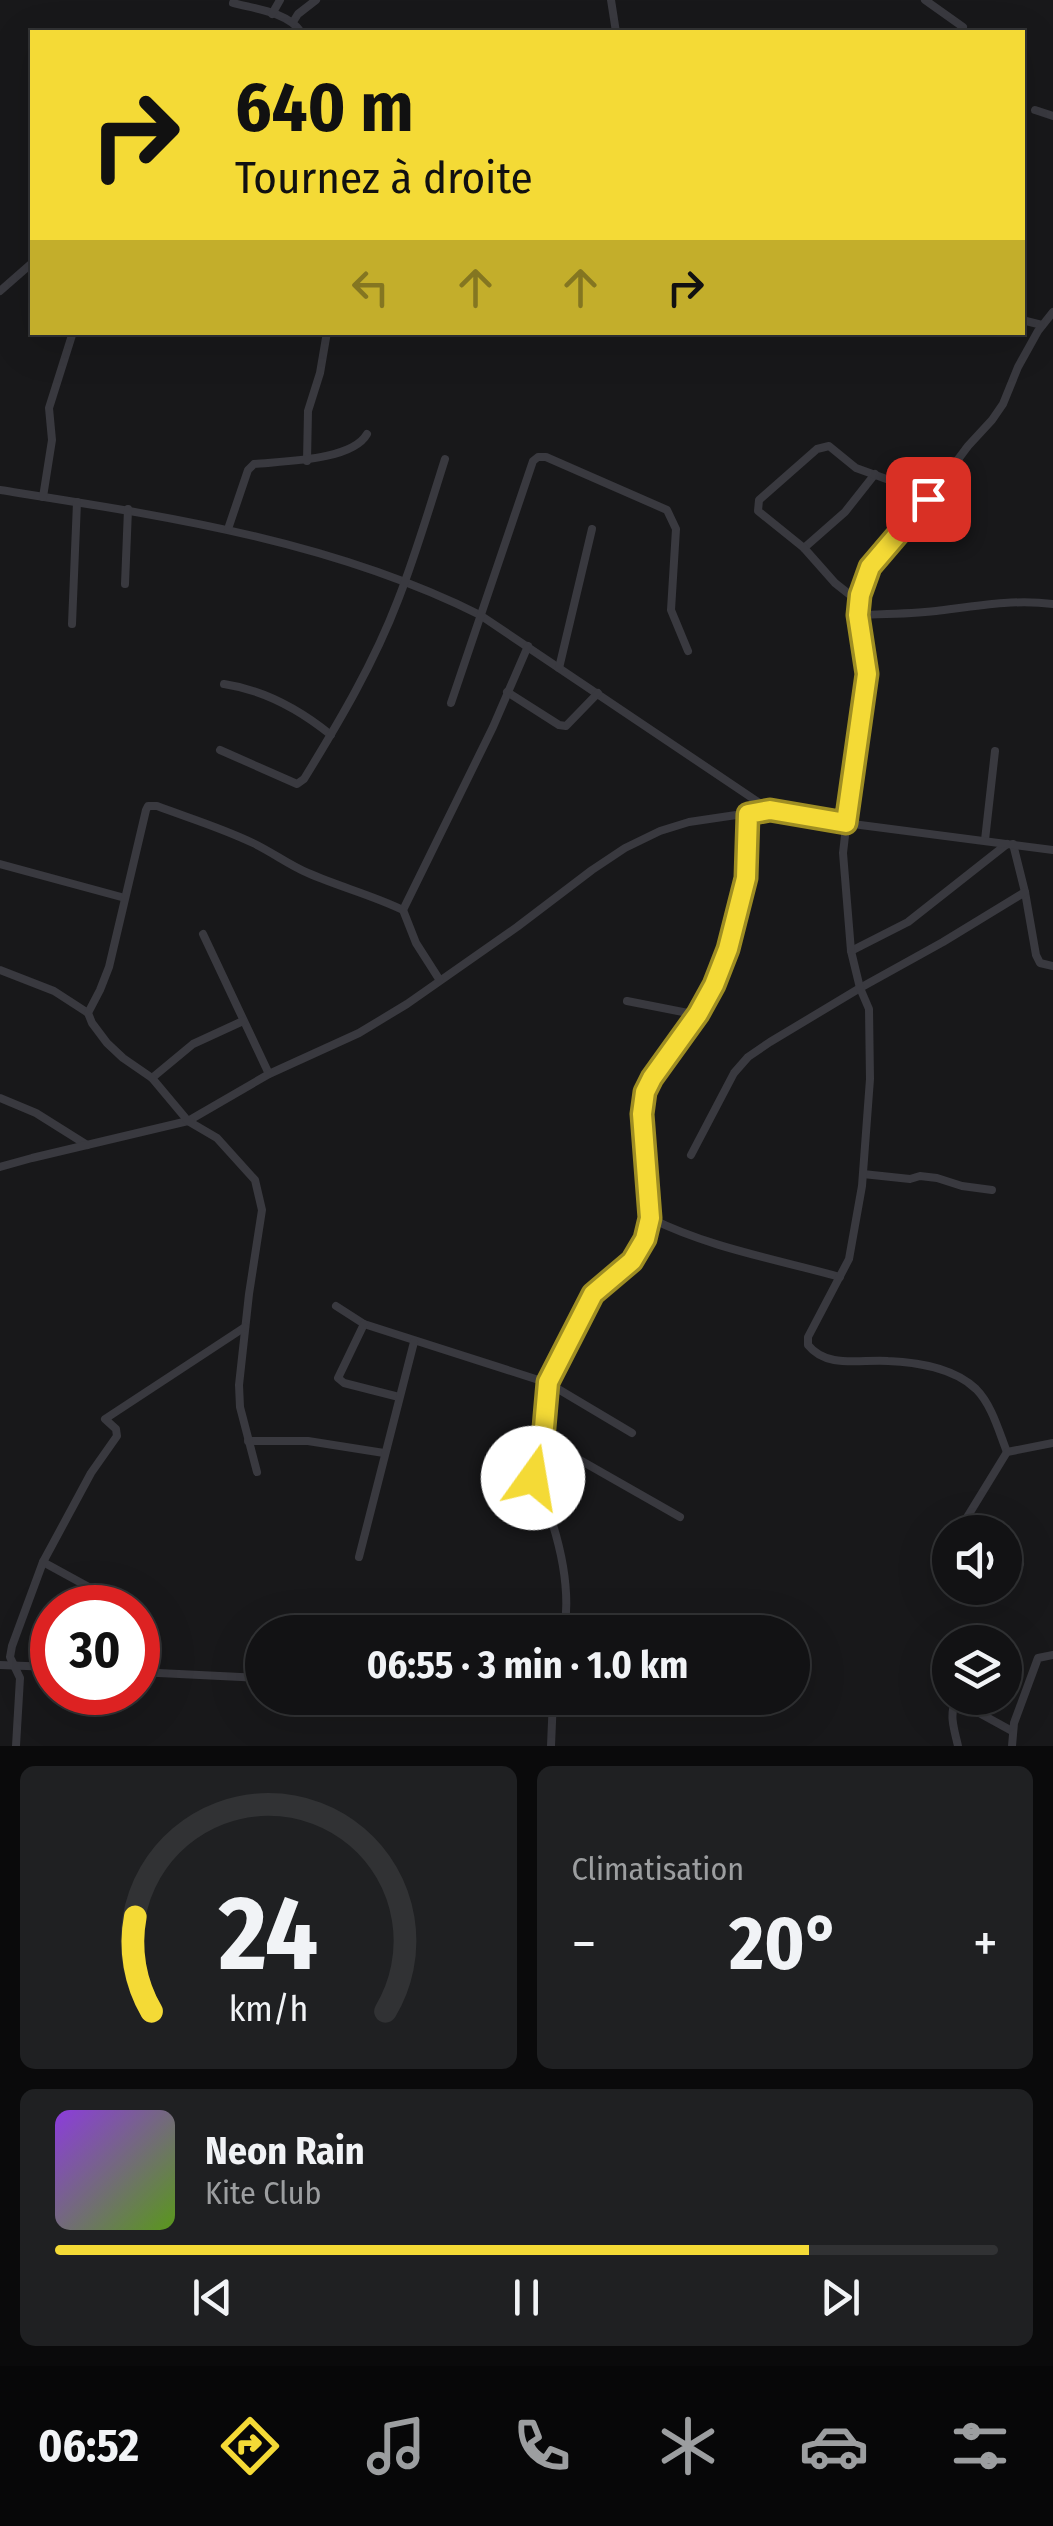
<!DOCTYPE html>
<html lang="fr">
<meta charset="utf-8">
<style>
:root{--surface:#121214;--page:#1f2022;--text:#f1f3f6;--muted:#9c9ea0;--line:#313234;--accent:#f4da36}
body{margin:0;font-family:"Fira Sans Condensed",sans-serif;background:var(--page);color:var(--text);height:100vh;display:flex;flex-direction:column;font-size:38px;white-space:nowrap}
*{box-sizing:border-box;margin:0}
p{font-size:32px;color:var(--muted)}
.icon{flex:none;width:55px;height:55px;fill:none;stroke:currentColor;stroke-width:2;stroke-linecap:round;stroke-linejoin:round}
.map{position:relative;height:1746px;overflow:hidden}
.panel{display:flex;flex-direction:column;gap:20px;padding:20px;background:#0a0a0b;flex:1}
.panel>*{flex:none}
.top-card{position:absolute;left:30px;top:30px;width:995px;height:305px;border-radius:0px;box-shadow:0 10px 40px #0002,0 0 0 2px var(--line);background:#f4da36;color:#111;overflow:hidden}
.fabs{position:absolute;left:932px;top:1515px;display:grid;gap:20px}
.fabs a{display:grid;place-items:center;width:90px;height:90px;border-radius:50%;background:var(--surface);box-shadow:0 10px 40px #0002,0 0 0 2px var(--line);font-size:50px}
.speed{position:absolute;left:30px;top:1585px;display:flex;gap:20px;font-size:50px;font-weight:700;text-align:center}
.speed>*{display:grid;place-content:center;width:130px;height:130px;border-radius:50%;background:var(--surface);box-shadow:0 10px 40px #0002,0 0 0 2px var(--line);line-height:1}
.speed .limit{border:15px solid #d22;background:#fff;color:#111}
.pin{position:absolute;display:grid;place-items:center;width:85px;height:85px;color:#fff;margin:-42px;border-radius:20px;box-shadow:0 5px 15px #0006}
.me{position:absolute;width:110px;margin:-55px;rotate:13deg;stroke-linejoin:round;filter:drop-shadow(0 0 8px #0008)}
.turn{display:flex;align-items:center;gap:35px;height:210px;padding:0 40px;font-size:45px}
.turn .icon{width:130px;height:130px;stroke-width:2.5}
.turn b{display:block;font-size:70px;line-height:85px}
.lanes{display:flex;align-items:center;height:95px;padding:0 40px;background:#0003;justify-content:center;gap:50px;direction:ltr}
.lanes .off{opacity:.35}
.big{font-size:75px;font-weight:700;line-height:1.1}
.panel .widget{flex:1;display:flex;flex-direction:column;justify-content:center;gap:15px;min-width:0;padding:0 35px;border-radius:15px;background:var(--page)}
.panel .dial{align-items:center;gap:0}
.dial svg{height:260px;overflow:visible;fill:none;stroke:var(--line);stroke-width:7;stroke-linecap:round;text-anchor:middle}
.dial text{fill:var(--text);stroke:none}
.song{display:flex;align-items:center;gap:30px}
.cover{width:120px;height:120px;border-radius:15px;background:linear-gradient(135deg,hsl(270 70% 55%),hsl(90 70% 35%))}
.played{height:10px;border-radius:5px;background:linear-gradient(90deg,var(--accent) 80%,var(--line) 80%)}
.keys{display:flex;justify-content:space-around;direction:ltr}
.heat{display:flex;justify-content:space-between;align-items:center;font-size:55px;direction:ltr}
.panel .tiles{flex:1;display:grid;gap:20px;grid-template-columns:1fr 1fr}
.widget:last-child{grid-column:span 2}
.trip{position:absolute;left:245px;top:1615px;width:565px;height:100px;border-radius:50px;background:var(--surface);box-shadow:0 10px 40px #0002,0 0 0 2px var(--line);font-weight:700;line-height:100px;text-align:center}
.dock{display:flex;height:160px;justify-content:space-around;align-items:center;background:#070708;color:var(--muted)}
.dock .icon{width:70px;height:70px}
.dock .selected{color:var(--accent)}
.dock b{font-size:45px;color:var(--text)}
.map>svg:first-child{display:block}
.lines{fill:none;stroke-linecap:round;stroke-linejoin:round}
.minor{stroke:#39393f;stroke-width:8}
.route-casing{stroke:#9f8e23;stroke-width:25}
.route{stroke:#f4da36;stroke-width:18}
</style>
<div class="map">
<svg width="1053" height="1746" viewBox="0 0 1053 1746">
<rect width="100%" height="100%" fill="#18181a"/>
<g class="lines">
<g class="minor">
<polyline points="611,0 616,32"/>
<polyline points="925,0 963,27"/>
<path d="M233 3C255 9 288 12 301 32"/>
<polyline points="272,14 280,0"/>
<polyline points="293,22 298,14 316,0"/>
<polyline points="1035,110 1053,116"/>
<polyline points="0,291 32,263"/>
<polyline points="1022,320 1042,325"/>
<polyline points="307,461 308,411 320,373 327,332"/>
<path d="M0 490C164 516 330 540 480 615L770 810"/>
<polyline points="43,497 52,440 49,408 73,332"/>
<path d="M228 529 248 470 254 464C282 461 352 461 367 434"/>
<polyline points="804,548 845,512 875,474"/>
<polyline points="125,584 128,509"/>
<polyline points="859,602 835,583 804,548 758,511 759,500 817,449 829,446 856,468 903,485 929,499"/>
<path d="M858 615C884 614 910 614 936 611 976 606 1013 599 1053 604"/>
<polyline points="72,624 77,502"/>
<polyline points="559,668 592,529"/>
<path d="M224 684C264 690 299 709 331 735"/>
<polyline points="507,692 559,725 566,726 598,693"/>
<polyline points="451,703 533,461 538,457 546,457 667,510 676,529 671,610 688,651"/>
<path d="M220 750 297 784 304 779C339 722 374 663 398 600 416 554 430 506 445 459"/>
<polyline points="985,840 995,751"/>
<polyline points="1013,844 1025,892 1036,955 1040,963 1053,966"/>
<polyline points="0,864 125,898"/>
<polyline points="403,910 493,727 528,646"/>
<polyline points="203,934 269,1074"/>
<polyline points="851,951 908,922 1007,844"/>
<polyline points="0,970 54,991 88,1013"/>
<polyline points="627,1001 698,1015"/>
<polyline points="152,1078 193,1044 243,1021"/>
<polyline points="0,1098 36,1113 87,1145"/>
<polyline points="691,1155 734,1073 748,1057 770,1042 860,988 943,942 1025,892"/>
<polyline points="0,1167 32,1158 188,1121 269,1074 359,1033 407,1004 517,927 592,870 625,848 660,831 689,822 770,810 822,820 1053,850"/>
<polyline points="863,1174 910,1179 920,1176 937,1178 962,1186 992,1190"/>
<path d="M650 1218C710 1248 776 1259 840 1277"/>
<polyline points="336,1306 364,1324 548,1383 632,1433"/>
<polyline points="364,1324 338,1378 344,1383 399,1397"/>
<polyline points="543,1439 680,1517"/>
<polyline points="248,1441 308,1441 384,1453"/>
<path d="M1007 1452C999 1432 992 1405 976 1389 954 1368 916 1362 888 1361 861 1359 827 1369 808 1345V1337L849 1259 862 1186 870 1079 869 1009 860 988 851 951 843 853 858 724 867 674 858 615 860 595 866 574 875 560 918 513 968 446 992 420 1003 404 1018 367 1038 331 1053 312"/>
<path d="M257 1472 240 1407 239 1385 249 1294 262 1210 255 1180 217 1138 188 1121 152 1078 123 1058 107 1043 92 1023 88 1013 100 990 109 967 146 810 148 806H157C189 818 222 828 253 843 272 852 289 865 308 873 340 887 372 895 403 910L416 943 439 979"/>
<polyline points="958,1532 1007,1452 1053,1443"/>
<polyline points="359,1557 414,1342"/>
<polyline points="1005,1558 1020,1564"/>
<polyline points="43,1562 127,1608"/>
<path d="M564 1632C571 1591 561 1546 547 1507 543 1496 532 1484 532 1472 532 1460 541 1448 543 1436 546 1419 544 1400 548 1384 552 1369 587 1302 597 1290 611 1275 631 1267 641 1249 667 1204 631 1140 645 1092 652 1069 682 1039 696 1017 721 976 741 923 746 875 747 855 747 835 748 815"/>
<polyline points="0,1665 52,1667"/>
<polyline points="138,1672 262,1678"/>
<polyline points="16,1746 20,1678 10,1657 12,1646 43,1562 91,1473 117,1436 116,1429 105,1419 245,1327"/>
<polyline points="551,1746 553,1698"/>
<path d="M958 1746C955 1732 949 1716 955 1703H961L1012 1731"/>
<polyline points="1012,1746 1014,1723 1038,1658 1053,1655"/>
</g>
</g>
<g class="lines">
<defs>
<polyline id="route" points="533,1478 532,1470 543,1439 548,1382 593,1294 632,1261 645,1239 650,1218 642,1114 645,1092 652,1078 698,1014 714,985 728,949 746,878 748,814 770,810 846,823 867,674 858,615 860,595 870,567 928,499"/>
</defs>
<use href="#route" class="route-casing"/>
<use href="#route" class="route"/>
</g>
</svg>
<div class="fabs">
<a><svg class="icon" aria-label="sound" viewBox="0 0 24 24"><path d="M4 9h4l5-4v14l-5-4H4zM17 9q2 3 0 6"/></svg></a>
<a><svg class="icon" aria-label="layers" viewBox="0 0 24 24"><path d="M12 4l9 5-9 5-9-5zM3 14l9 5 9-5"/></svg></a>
</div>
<div class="speed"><div class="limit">30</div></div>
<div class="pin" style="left:928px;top:499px;background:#d93025"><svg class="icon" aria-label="arrive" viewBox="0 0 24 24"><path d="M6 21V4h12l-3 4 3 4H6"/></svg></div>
<svg class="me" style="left:533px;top:1478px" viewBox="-20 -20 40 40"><circle r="19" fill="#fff"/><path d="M0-13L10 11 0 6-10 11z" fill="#f4da36"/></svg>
<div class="trip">06:55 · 3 min · 1.0 km</div>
<div class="top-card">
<div class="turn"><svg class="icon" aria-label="right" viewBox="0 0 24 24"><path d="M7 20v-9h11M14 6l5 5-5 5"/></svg><div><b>640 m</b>Tournez à droite</div></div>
<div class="lanes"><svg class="icon off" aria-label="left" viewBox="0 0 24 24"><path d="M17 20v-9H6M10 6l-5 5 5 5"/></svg><svg class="icon off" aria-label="ahead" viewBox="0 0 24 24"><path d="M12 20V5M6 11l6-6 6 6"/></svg><svg class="icon off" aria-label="ahead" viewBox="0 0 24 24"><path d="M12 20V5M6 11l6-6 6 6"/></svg><svg class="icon" aria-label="right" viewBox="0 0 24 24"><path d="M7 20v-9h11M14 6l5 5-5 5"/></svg></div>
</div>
</div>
<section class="panel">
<div class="tiles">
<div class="widget dial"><svg viewBox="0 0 100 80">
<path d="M14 69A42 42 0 1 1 86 69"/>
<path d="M14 69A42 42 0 0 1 9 40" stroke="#f4da36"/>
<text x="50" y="56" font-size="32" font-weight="700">24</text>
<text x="50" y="72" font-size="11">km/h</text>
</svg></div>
<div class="widget"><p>Climatisation</p>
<div class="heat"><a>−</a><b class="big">20°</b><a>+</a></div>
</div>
<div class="widget">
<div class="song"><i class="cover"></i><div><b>Neon Rain</b><p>Kite Club</p></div></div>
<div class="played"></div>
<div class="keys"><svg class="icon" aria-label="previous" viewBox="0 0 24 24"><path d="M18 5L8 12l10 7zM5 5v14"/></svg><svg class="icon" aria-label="pause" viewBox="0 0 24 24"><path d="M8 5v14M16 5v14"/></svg><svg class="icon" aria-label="next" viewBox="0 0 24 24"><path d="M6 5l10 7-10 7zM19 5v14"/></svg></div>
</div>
</div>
</section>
<nav class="dock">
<b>06:52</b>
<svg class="icon selected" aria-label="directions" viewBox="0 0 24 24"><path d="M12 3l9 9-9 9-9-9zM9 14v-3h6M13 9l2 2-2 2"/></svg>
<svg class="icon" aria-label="music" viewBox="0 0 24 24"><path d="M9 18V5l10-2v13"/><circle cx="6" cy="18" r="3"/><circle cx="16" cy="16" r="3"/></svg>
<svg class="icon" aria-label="phone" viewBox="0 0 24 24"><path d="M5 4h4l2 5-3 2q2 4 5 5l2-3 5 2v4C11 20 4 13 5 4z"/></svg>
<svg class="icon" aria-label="climate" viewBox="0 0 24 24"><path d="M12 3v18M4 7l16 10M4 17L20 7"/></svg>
<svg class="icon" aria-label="car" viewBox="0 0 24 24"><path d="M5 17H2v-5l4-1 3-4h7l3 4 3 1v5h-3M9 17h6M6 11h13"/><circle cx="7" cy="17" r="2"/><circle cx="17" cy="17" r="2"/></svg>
<svg class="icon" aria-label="filters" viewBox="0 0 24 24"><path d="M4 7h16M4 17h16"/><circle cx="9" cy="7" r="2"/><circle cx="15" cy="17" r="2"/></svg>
</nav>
